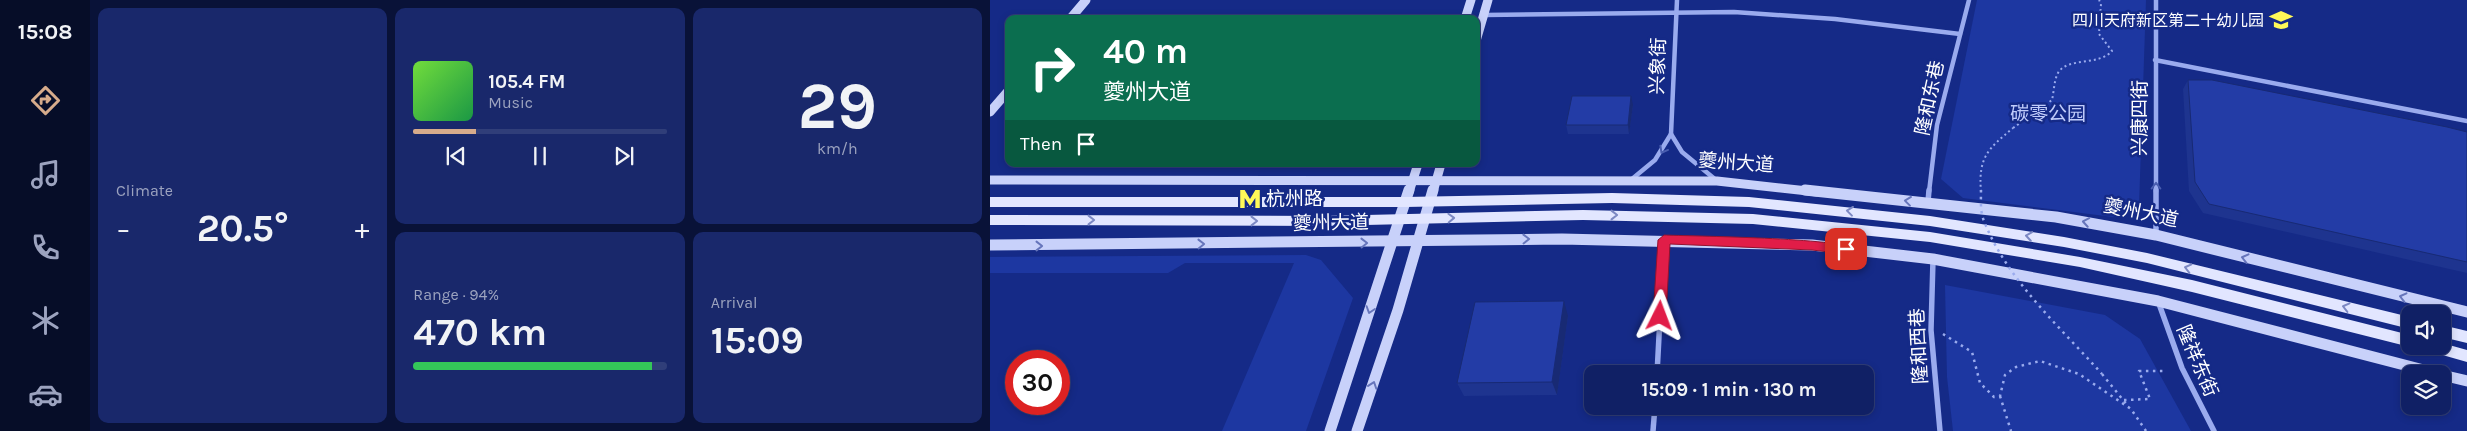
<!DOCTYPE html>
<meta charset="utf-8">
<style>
:root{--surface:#102065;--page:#19286b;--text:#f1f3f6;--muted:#9ca3bf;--line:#303e79;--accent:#d6ab8b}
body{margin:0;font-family:Karla,"Noto Sans SC",sans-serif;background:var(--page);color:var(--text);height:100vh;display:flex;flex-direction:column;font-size:19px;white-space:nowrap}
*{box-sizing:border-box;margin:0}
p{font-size:16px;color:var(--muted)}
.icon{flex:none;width:28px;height:28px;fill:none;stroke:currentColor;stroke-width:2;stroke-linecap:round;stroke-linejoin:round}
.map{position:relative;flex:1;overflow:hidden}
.details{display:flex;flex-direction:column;gap:8px;padding:8px;background:#091238;width:900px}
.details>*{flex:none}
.hud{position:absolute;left:15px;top:15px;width:475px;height:152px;border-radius:10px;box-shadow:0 2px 8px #0003,0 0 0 1px var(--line);background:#0b6e4f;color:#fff;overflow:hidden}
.buttons{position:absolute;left:1411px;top:305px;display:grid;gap:10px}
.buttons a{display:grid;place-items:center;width:50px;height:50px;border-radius:10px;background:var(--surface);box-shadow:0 2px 8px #0003,0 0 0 1px var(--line);font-size:25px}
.speed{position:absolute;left:15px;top:350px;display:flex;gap:10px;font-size:25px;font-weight:700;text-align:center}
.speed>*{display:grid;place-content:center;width:65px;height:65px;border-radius:50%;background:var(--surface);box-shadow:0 2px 8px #0003,0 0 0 1px var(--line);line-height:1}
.speed .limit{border:8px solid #d22;background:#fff;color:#111}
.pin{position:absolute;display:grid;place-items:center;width:42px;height:42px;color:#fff;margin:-21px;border-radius:10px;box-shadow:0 2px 8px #0006}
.me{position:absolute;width:55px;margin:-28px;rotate:3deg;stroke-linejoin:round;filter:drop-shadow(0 0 4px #0008)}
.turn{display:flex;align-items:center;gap:18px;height:105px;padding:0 15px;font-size:22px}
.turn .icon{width:65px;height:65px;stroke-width:2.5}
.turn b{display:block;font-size:35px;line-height:42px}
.then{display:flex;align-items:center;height:48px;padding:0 15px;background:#0003;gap:10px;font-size:19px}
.big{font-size:38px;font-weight:700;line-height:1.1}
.details .widget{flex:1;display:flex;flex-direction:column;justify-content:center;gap:8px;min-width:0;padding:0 18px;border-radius:10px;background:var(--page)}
.details .dial{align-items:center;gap:0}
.dial b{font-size:65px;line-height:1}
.song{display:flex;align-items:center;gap:15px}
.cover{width:60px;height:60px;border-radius:8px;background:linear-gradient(135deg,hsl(100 70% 55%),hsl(140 70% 35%))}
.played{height:5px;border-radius:2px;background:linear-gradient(90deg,var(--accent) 25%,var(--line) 25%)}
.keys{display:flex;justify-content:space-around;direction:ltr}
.heat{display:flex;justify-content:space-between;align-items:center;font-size:28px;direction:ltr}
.charge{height:8px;border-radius:4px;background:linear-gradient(90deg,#34c759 94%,var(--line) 0)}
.details .tiles{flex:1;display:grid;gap:8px;grid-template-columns:repeat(3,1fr)}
.widget:first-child{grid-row:span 2}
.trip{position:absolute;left:594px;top:365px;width:290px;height:50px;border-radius:10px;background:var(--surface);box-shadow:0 2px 8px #0003,0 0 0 1px var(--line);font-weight:700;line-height:50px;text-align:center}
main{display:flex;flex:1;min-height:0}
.tab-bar{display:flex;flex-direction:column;width:90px;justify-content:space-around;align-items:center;background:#060d28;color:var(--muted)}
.tab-bar .icon{width:35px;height:35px}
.tab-bar .on{color:var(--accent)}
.tab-bar b{font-size:22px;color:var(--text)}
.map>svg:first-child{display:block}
.green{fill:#1d37a1}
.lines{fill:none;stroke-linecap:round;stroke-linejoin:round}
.path-far1{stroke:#9aabee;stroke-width:2;stroke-dasharray:2 3;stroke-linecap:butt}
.path{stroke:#9aabee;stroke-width:2.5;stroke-dasharray:2.5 4.5;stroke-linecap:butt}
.street-far1{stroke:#9aabee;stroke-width:4.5}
.street{stroke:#9aabee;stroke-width:5.5}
.secondary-far1{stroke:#c8d1fa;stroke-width:9}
.secondary{stroke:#c8d1fa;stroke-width:11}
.primary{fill:#e2e6ff;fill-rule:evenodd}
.path-bridge-far1{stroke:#9aabee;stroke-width:2;stroke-dasharray:2 3;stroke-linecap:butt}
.path-bridge{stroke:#9aabee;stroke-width:2.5;stroke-dasharray:2.5 4.5;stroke-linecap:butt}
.wall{fill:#1e348f}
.shaded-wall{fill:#182a74}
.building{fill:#233ca6;stroke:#182a74}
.oneway{stroke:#4a5eb0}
.oneway2{stroke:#6675bb}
.oneway3{stroke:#7c88c3}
.route{fill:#e11d48;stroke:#92132f}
.labels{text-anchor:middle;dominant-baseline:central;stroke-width:5;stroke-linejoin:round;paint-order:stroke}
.far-poi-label{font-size:16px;fill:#fff;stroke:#152a87;text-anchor:end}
.street-label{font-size:19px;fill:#fff;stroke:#152a87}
.park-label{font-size:19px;fill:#c0ccfb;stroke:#152a87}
.poi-label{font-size:19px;fill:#fff;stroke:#152a87;text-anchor:start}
</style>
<main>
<nav class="tab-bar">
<b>15:08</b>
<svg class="icon on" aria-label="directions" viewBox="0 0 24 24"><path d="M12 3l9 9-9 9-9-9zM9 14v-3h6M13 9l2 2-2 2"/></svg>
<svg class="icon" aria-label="music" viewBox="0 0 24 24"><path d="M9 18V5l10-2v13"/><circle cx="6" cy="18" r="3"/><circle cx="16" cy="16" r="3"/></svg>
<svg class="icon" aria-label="phone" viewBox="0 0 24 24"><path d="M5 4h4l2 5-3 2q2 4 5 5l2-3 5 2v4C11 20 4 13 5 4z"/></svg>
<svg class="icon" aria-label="climate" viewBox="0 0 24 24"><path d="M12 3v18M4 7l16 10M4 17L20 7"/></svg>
<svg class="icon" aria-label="car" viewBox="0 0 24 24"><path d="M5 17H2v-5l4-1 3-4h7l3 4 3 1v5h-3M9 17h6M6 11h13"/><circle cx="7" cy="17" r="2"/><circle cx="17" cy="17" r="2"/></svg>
</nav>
<section class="details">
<div class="tiles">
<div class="widget"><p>Climate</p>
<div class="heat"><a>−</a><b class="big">20.5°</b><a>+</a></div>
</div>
<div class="widget">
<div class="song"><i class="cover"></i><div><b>105.4 FM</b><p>Music</p></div></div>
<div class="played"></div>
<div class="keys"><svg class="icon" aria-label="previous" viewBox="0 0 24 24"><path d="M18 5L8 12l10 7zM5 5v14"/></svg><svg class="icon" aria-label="pause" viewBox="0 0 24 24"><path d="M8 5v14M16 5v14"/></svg><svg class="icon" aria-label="next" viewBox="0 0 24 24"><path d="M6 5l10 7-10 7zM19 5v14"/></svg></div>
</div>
<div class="widget dial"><b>29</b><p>km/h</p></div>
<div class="widget"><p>Range · 94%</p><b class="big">470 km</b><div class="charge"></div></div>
<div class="widget"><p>Arrival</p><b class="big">15:09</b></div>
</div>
</section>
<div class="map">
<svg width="1477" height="431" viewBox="0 0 1477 431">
<rect width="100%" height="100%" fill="#152a87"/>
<g class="green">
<polygon points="987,0 1156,0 1149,206 1131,218 973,198 951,179"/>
<polygon points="316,255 331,260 363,298 316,431 232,431 304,263 195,263 178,273 0,273 0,257"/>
<polygon points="955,285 1115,315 1150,339 1201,431 963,431 957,377"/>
</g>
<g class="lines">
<path class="path-far1" d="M1023 128 1062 100C1064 92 1064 80 1068 73 1077 57 1109 66 1122 51L1109 34 1111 4 1109 0"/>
<g class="path">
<polyline points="953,334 982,352 990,383 1004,397 1010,396 1015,375 1026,367 1050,361 1089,374 1141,409 1156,431"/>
<polyline points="1112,374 1138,406"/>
<polyline points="1010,396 1021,431"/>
<polyline points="1134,400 1160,399 1149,371 1175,371"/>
</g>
<g class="street-far1">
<polyline points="1166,0 1166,192"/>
<polyline points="494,15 744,12 845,19 970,34"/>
<polyline points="1165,60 1477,121"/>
<polyline points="681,134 687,0"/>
<polyline points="642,179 665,160 681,134 692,152 726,180"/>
<polyline points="939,192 947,125 979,0"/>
</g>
<g class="street">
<polyline points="1166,190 1166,234"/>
<polyline points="938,202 939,190"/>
<polyline points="943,260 941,330 950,431"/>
<polyline points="1168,301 1192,368 1224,431"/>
<polyline points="667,374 674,242"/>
<polyline points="663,431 665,406"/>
</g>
<g class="secondary-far1">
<polyline points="80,19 96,0"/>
<polyline points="475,19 481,0"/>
<polyline points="486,41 498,0"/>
<polyline points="0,112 19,90"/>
<polyline points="0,180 727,181 827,192"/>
<polyline points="419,192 428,164"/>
<polyline points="443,192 451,164"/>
</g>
<g class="secondary">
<polyline points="815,190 1066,217 1166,235 1477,312"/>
<polyline points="0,245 572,239 822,245 943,259 1168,301 1449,374"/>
<polyline points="1452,375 1477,381"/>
<polyline points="340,431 419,190"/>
<polyline points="367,431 408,310 443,190"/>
</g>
<g class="primary">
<polygon points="622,193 759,197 940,216 1074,237 1157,253 1420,317 1420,329 1157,263 1074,247 940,226 759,207 622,203 415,207 0,207 0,197 415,197"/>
<polygon points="593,210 763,214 940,232 1090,257 1202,280 1420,335 1420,346 1422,346 1420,347 1202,292 1090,267 940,242 763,224 593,220 333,226 0,225 0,215 333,216"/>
<polygon points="1452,325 1477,331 1477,343 1452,337"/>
<polygon points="1452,343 1477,350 1477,362 1435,350 1433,346 1452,346"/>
</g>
<path class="path-bridge-far1" d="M991 192C988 157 998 149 1023 128"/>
<path class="path-bridge" d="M991 190C991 200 990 212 994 221 1017 280 1070 327 1112 374"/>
</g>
<g class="wall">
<polygon points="1198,80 1477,132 1477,273 1213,213 1199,191 1193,89"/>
<polygon points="643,105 639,134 578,134 576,125"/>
<polygon points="578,316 567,395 474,396 467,383"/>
</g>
<g class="shaded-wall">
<polygon points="641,96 643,105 639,134 638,125"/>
<polygon points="574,301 578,316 567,395 562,382"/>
</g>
<g class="building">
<polygon points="1198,80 1222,80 1457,127 1477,132 1477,262 1219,204 1205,182"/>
<polygon points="582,96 641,96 638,125 576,125"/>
<polygon points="574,301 562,382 467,383 485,302"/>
</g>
<defs><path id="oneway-chevron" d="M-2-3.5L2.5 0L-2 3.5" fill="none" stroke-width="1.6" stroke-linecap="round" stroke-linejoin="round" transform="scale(1.25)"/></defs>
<g class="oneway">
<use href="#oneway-chevron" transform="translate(673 150) rotate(119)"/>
<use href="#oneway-chevron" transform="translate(1166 186) rotate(-90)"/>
</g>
<g class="oneway2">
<use href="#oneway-chevron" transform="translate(918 201) rotate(-173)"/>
<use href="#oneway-chevron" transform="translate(1096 222) rotate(-170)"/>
<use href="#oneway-chevron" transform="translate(536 239) rotate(-1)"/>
<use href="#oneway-chevron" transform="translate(374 243) rotate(-1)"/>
<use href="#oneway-chevron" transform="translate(211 244) rotate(-1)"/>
<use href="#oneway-chevron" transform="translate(49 246)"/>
<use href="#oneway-chevron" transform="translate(1255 258) rotate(-166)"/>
<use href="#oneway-chevron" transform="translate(1413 297) rotate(-166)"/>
<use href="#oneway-chevron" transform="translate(380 310) rotate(108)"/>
<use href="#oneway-chevron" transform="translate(383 385) rotate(-71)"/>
</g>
<g class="oneway3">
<use href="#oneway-chevron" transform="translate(860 211) rotate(-173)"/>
<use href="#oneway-chevron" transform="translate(624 215)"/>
<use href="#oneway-chevron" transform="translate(461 218) rotate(-2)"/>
<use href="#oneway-chevron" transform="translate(101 220)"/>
<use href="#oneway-chevron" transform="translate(264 221)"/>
<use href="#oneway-chevron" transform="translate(1039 236) rotate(-171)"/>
<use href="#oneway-chevron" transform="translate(1198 268) rotate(-166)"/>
<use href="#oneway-chevron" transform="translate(1356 307) rotate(-166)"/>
</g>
<path class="route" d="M674 235C697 236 856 238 862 249L856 254 822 250 680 244 676 316 670 322 663 316 668 240Z"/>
<defs>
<symbol id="school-bare" viewBox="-9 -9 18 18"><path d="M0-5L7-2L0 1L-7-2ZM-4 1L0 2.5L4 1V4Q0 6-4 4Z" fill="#fff958" stroke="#152a87" stroke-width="2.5" paint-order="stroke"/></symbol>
<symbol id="metro-bare" viewBox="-9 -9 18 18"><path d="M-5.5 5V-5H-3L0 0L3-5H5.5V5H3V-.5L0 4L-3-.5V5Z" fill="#fff958" stroke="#152a87" stroke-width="2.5" paint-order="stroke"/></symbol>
</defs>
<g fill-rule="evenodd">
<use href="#school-bare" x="1275" y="4" width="32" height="32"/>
<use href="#metro-bare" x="244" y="183" width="32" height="32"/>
</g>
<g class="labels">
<g class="far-poi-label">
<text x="1274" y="20">四川天府新区第二十幼儿园</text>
</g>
<g class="street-label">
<text transform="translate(668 66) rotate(-88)">兴象街</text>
<text transform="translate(940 98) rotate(-78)">隆和东巷</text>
<text transform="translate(1150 118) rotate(-90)">兴康四街</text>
<text transform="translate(746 163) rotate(4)">夔州大道</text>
<text transform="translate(1151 213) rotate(12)">夔州大道</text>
<text transform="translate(341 223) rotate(-1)">夔州大道</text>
<text transform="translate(929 346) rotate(-93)">隆和西巷</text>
<text transform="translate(1207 361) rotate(67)">隆祥东街</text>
</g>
<g class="park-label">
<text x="1058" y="114">碳零公园</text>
</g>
<g class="poi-label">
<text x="276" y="199">杭州路</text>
</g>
</g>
</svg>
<div class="buttons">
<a><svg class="icon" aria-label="sound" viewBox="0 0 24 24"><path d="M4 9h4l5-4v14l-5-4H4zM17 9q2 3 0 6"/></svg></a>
<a><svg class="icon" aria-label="layers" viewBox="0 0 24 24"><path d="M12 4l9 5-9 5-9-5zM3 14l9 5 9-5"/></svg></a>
</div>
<div class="speed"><div class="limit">30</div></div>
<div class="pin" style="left:856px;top:249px;background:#d93025"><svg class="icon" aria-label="arrive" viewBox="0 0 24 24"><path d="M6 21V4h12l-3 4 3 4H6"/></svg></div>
<svg class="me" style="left:670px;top:316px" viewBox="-20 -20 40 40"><path d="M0-17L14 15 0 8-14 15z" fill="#e11d48" stroke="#fff" stroke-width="4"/></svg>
<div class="trip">15:09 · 1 min · 130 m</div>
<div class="hud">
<div class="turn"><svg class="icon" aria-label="right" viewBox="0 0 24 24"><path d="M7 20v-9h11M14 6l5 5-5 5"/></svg><div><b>40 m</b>夔州大道</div></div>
<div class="then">Then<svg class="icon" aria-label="arrive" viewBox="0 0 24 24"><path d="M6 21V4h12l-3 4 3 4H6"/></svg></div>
</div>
</div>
</main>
